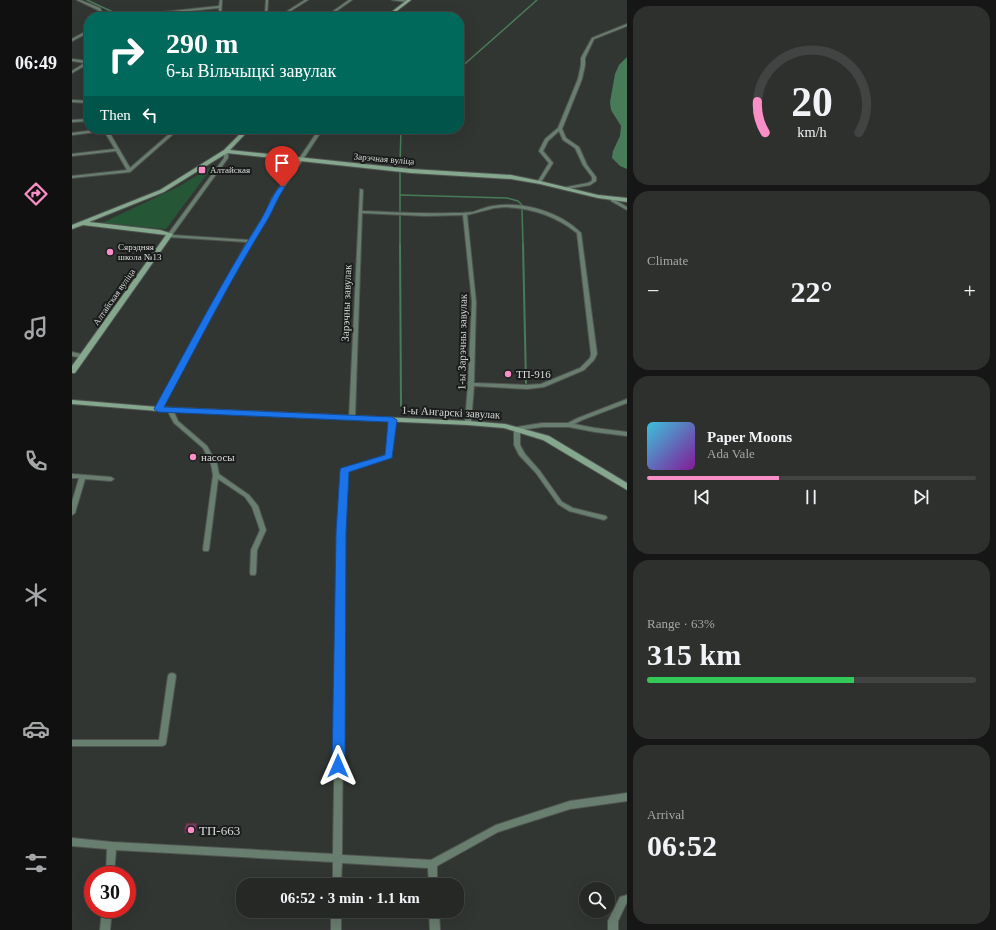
<!DOCTYPE html>
<meta charset="utf-8">
<style>
:root{--surface:#262826;--page:#2e302e;--text:#f1f3f6;--muted:#a4a6a7;--line:#424443;--accent:#fa8fc8}
body{margin:0;font-family:"Times New Roman",serif;background:var(--page);color:var(--text);height:100vh;display:flex;flex-direction:column;font-size:15px;white-space:nowrap}
*{box-sizing:border-box;margin:0}
p{font-size:13px;color:var(--muted)}
.icon{flex:none;width:22px;height:22px;fill:none;stroke:currentColor;stroke-width:2;stroke-linecap:round;stroke-linejoin:round}
.map{position:relative;flex:1;overflow:hidden}
.sheet{display:flex;flex-direction:column;gap:6px;padding:6px;background:#151615;width:369px}
.sheet>*{flex:none}
.top-card{position:absolute;left:12px;top:12px;width:380px;height:122px;border-radius:16px;box-shadow:0 4px 16px #0002,0 0 0 1px var(--line);background:#00695c;color:#fff;overflow:hidden}
.buttons{position:absolute;left:507px;top:882px;display:grid;gap:8px}
.buttons a{display:grid;place-items:center;width:36px;height:36px;border-radius:50%;background:var(--surface);box-shadow:0 4px 16px #0002,0 0 0 1px var(--line);font-size:20px}
.speed{position:absolute;left:12px;top:866px;display:flex;gap:8px;font-size:20px;font-weight:700;text-align:center}
.speed>*{display:grid;place-content:center;width:52px;height:52px;border-radius:50%;background:var(--surface);box-shadow:0 4px 16px #0002,0 0 0 1px var(--line);line-height:1}
.speed .limit{border:6px solid #d22;background:#fff;color:#111}
.pin{position:absolute;display:grid;place-items:center;width:34px;height:34px;color:#fff;margin:-41px -17px;border-radius:50% 50% 50% 0;rotate:-45deg;box-shadow:0 0 4px #0007}
.pin .icon{rotate:45deg}
.me{position:absolute;width:44px;margin:-22px;rotate:0deg;stroke-linejoin:round;filter:drop-shadow(0 0 3px #0008)}
.turn{display:flex;align-items:center;gap:14px;height:84px;padding:0 16px;font-size:18px}
.turn .icon{width:52px;height:52px;stroke-width:2.5}
.turn b{display:block;font-size:28px;line-height:34px}
.then{display:flex;align-items:center;height:38px;padding:0 16px;background:#0003;gap:8px;font-size:15px}
.big{font-size:30px;font-weight:800;line-height:1.1}
.sheet .card{flex:1;display:flex;flex-direction:column;justify-content:center;gap:6px;min-width:0;padding:0 14px;border-radius:16px;background:var(--page)}
.sheet .dial{align-items:center;gap:0}
.dial svg{height:104px;overflow:visible;fill:none;stroke:var(--line);stroke-width:7;stroke-linecap:round;text-anchor:middle}
.dial text{fill:var(--text);stroke:none}
.song{display:flex;align-items:center;gap:12px}
.cover{width:48px;height:48px;border-radius:6px;background:linear-gradient(135deg,hsl(190 70% 55%),hsl(290 70% 35%))}
.played{height:4px;border-radius:2px;background:linear-gradient(90deg,var(--accent) 40%,var(--line) 40%)}
.keys{display:flex;justify-content:space-around;direction:ltr}
.heat{display:flex;justify-content:space-between;align-items:center;font-size:22px;direction:ltr}
.charge{height:6px;border-radius:3px;background:linear-gradient(90deg,#34c759 63%,var(--line) 0)}
.trip{position:absolute;left:164px;top:878px;width:228px;height:40px;border-radius:16px;background:var(--surface);box-shadow:0 4px 16px #0002,0 0 0 1px var(--line);font-weight:800;line-height:40px;text-align:center}
main{display:flex;flex:1;min-height:0}
.tabs{display:flex;flex-direction:column;width:72px;justify-content:space-around;align-items:center;background:#0f100f;color:var(--muted)}
.tabs .icon{width:28px;height:28px}
.tabs .selected{color:var(--accent)}
.tabs b{font-size:18px;color:var(--text)}
.map>svg:first-child{display:block}
.green{fill:#255736}
.water{fill:#487c58}
.lines{fill:none;stroke-linecap:round;stroke-linejoin:round}
.stream-far1{stroke:#487c58;stroke-width:1.5}
.stream{stroke:#487c58;stroke-width:2}
.street-casing{stroke:#505451;stroke-width:2}
.secondary-casing{stroke:#505451;stroke-width:2}
.street{fill:#687e6e;fill-rule:evenodd}
.secondary{fill:#84a78d;fill-rule:evenodd}
.wall{fill:#61354d}
.building{fill:#713e59;stroke:#4f2b3e}
.route{fill:#1a73e8;stroke:#114b97}
.poi-dot{fill:#fa8fc8;stroke:#1b1d1c;stroke-width:1.5}
.labels{text-anchor:middle;dominant-baseline:central;stroke-width:4;stroke-linejoin:round;paint-order:stroke}
.far-street-label{font-size:9px;fill:#dadddb;stroke:#1b1d1c}
.far-poi-label{font-size:9px;fill:#dadddb;stroke:#1b1d1c;text-anchor:start}
.street-label{font-size:11px;fill:#dadddb;stroke:#1b1d1c}
.poi-label{font-size:11px;fill:#dadddb;stroke:#1b1d1c;text-anchor:start}
.near-poi-label{font-size:13px;fill:#dadddb;stroke:#1b1d1c;text-anchor:start}
</style>
<main>
<nav class="tabs">
<b>06:49</b>
<svg class="icon selected" aria-label="directions" viewBox="0 0 24 24"><path d="M12 3l9 9-9 9-9-9zM9 14v-3h6M13 9l2 2-2 2"/></svg>
<svg class="icon" aria-label="music" viewBox="0 0 24 24"><path d="M9 18V5l10-2v13"/><circle cx="6" cy="18" r="3"/><circle cx="16" cy="16" r="3"/></svg>
<svg class="icon" aria-label="phone" viewBox="0 0 24 24"><path d="M5 4h4l2 5-3 2q2 4 5 5l2-3 5 2v4C11 20 4 13 5 4z"/></svg>
<svg class="icon" aria-label="climate" viewBox="0 0 24 24"><path d="M12 3v18M4 7l16 10M4 17L20 7"/></svg>
<svg class="icon" aria-label="car" viewBox="0 0 24 24"><path d="M5 17H2v-5l4-1 3-4h7l3 4 3 1v5h-3M9 17h6M6 11h13"/><circle cx="7" cy="17" r="2"/><circle cx="17" cy="17" r="2"/></svg>
<svg class="icon" aria-label="filters" viewBox="0 0 24 24"><path d="M4 7h16M4 17h16"/><circle cx="9" cy="7" r="2"/><circle cx="15" cy="17" r="2"/></svg>
</nav>
<div class="map">
<svg width="555" height="930" viewBox="0 0 555 930">
<rect width="100%" height="100%" fill="#323633"/>
<polygon class="green" points="141,166 94,229 30,223 106,187"/>
<polygon class="water" points="555,57 555,169 548,166 540,158 541,151 548,136 549,126 539,110 538,102 543,74 547,65"/>
<g class="lines">
<g class="stream-far1">
<polyline points="15,0 43,13"/>
<polyline points="387,69 465,0"/>
<polyline points="328,164 329,129"/>
<polyline points="328,172 328,211"/>
<polyline points="328,195 435,198 446,201 450,205"/>
<polyline points="450,210 451,245"/>
<polyline points="328,215 328,245"/>
</g>
<g class="stream">
<polyline points="328,244 329,406"/>
<polyline points="451,244 454,383"/>
</g>
<defs>
<g id="street">
<polygon points="5,0 8,0 28,8 30,12 42,17 38,17 28,14 26,10"/>
<polygon points="148,0 150,0 149,17 147,17 147,8 55,17 45,17 147,6"/>
<polygon points="194,0 196,0 195,17 193,17 193,16 165,17 193,14"/>
<polygon points="233,0 236,0 209,17 206,17"/>
<polygon points="277,0 280,0 256,17 253,17"/>
<polygon points="320,0 332,0 336,1 335,2"/>
<polygon points="555,24 555,26 522,39 513,58 513,65 510,79 490,129 494,138 507,147 515,165 524,177 524,181 518,185 495,189 495,187 516,183 520,181 520,177 511,165 503,148 491,140 487,131 476,141 471,151 481,163 469,182 467,182 466,181 477,163 467,151 473,139 486,128 506,79 509,65 509,58 520,38"/>
<polygon points="17,30 17,32 0,41 0,39"/>
<polygon points="0,59 15,61 17,60 17,63 0,73 0,71 13,63 0,61"/>
<polygon points="0,100 17,101 17,103 0,102"/>
<polygon points="17,119 17,121 0,122 0,120"/>
<polygon points="31,129 35,129 36,130 58,168 103,129 107,129 58,172 0,178 0,176 55,170 44,151 0,156 0,154 43,149 32,131 0,135 0,133"/>
<polygon points="247,129 251,129 220,176 204,198 199,211 180,241 89,409 86,411 84,410 83,409 175,242 97,237 95,236 96,235 96,234 152,158 152,151 154,150 156,151 156,158 100,235 177,240 195,211 200,198 216,175"/>
<path d="M288 189 291 190 290 211C320 212 350 214 379 213 386 213 394 213 401 212 407 210 414 207 421 206 451 201 488 212 509 233L525 354 522 360 512 370 472 387 455 389 402 386 399 423 396 425 394 424 393 423 396 384 400 302 391 215 353 216 290 213 283 418 282 419H278L277 418ZM433 207C460 208 484 216 505 233L519 354 518 358 508 368 469 384 455 385 402 383 404 302 395 215 422 208Z"/>
<polygon points="539,199 541,199 555,207 555,210 539,201"/>
<polygon points="0,352 13,355 14,356 11,358 0,356"/>
<polygon points="555,399 555,403 510,420 502,424 523,428 555,432 555,436 523,432 497,427 470,427 448,430 448,445 453,454 468,471 490,502 501,508 534,516 535,518 532,520 497,511 486,504 464,473 447,455 442,445 442,429 445,427 470,423 496,423 506,418"/>
<polygon points="98,408 101,410 106,421 135,446 145,464 147,474 177,495 186,506 194,530 185,550 184,573 183,575 179,575 178,573 179,550 188,530 180,507 173,497 146,479 137,549 136,551 132,551 131,549 141,475 139,464 131,448 102,423 95,410"/>
<polygon points="320,418 323,420 319,457 275,472 272,533 270,855 359,860 424,825 498,801 555,793 555,801 498,809 426,832 365,866 365,885 357,885 356,868 270,863 269,885 261,885 261,862 44,850 42,875 34,875 35,849 0,846 0,838 40,842 261,854 266,533 269,471 270,470 314,455 317,420"/>
<polygon points="0,474 39,477 42,479 39,481 13,479 3,513 0,515 0,502 7,478 0,478"/>
<polygon points="100,673 103,674 104,676 94,743 93,745 90,746 0,746 0,740 87,740 96,676 97,674"/>
<polygon points="555,895 555,903 554,904 546,921 546,930 536,930 536,921 548,897"/>
<polygon points="30,909 40,909 38,930 28,930"/>
<rect x="259" y="911" width="10" height="19"/>
<polygon points="357,911 367,911 368,930 358,930"/>
</g>
<g id="secondary">
<polygon points="335,0 339,0 317,17 313,17"/>
<polygon points="173,129 178,129 158,150 339,169 439,175 468,181 526,195 555,198 555,202 526,198 468,184 439,179 339,173 155,153 92,192 17,222 88,230 101,234 3,373 0,373 0,366 94,235 11,225 0,229 0,225 88,190 152,150"/>
<polygon points="0,400 86,407 396,421 433,424 477,436 555,483 555,490 471,440 432,428 396,425 86,411 0,404"/>
</g>
</defs>
<use href="#street" class="street-casing"/>
<use href="#secondary" class="secondary-casing"/>
<use href="#street" class="street"/>
<use href="#secondary" class="secondary"/>
</g>
<polygon class="wall" points="126,826 124,833 113,833 112,830"/>
<polygon class="building" points="114,823 125,823 124,831 112,830"/>
<path class="route" d="M208 186 213 187C206 197 202 208 196 219 158 280 126 344 92 407L320 417 325 420 320 458 277 472 274 533 273 766 271 770 266 771 262 770 260 766 264 533 268 470 269 468 313 455 316 422 86 412 82 409C116 347 149 283 187 223 195 210 199 197 208 186Z"/>
<g class="poi-dot">
<rect x="126" y="166" width="8" height="8" rx="2"/>
<circle cx="38" cy="252" r="4"/>
<circle cx="436" cy="374" r="4"/>
<circle cx="121" cy="457" r="4"/>
<circle cx="119" cy="830" r="4"/>
</g>
<g class="labels">
<g class="far-street-label">
<text transform="translate(312 159) rotate(5)">Зарэчная вуліца</text>
<text transform="translate(42 297) rotate(-55)">Алтайская вуліца</text>
</g>
<g class="far-poi-label">
<text x="138" y="170">Алтайская</text>
<text x="46" y="247">Сярэдняя<tspan x="46" dy="10">школа №13</tspan></text>
</g>
<g class="street-label">
<text transform="translate(274 303) rotate(-88)">Зарэчны завулак</text>
<text transform="translate(390 342) rotate(-89)">1-ы Зарэчны завулак</text>
<text transform="translate(379 412) rotate(3)">1-ы Ангарскі завулак</text>
</g>
<g class="poi-label">
<text x="444" y="374">ТП-916</text>
<text x="129" y="457">насосы</text>
</g>
<g class="near-poi-label">
<text x="127" y="830">ТП-663</text>
</g>
</g>
</svg>
<div class="buttons">
<a><svg class="icon" aria-label="search" viewBox="0 0 24 24"><circle cx="10" cy="10" r="6"/><path d="M15 15l6 6"/></svg></a>
</div>
<div class="speed"><div class="limit">30</div></div>
<div class="pin" style="left:210px;top:187px;background:#d93025"><svg class="icon" aria-label="arrive" viewBox="0 0 24 24"><path d="M6 21V4h12l-3 4 3 4H6"/></svg></div>
<svg class="me" style="left:266px;top:766px" viewBox="-20 -20 40 40"><path d="M0-17L14 15 0 8-14 15z" fill="#1a73e8" stroke="#fff" stroke-width="4"/></svg>
<div class="trip">06:52 · 3 min · 1.1 km</div>
<div class="top-card">
<div class="turn"><svg class="icon" aria-label="right" viewBox="0 0 24 24"><path d="M7 20v-9h11M14 6l5 5-5 5"/></svg><div><b>290 m</b>6-ы Вільчыцкі завулак</div></div>
<div class="then">Then<svg class="icon" aria-label="left" viewBox="0 0 24 24"><path d="M17 20v-9H6M10 6l-5 5 5 5"/></svg></div>
</div>
</div>
<section class="sheet">
<div class="card dial"><svg viewBox="0 0 100 80">
<path d="M14 69A42 42 0 1 1 86 69"/>
<path d="M14 69A42 42 0 0 1 8 45" stroke="#fa8fc8"/>
<text x="50" y="56" font-size="32" font-weight="700">20</text>
<text x="50" y="72" font-size="11">km/h</text>
</svg></div>
<div class="card"><p>Climate</p>
<div class="heat"><a>−</a><b class="big">22°</b><a>+</a></div>
</div>
<div class="card">
<div class="song"><i class="cover"></i><div><b>Paper Moons</b><p>Ada Vale</p></div></div>
<div class="played"></div>
<div class="keys"><svg class="icon" aria-label="previous" viewBox="0 0 24 24"><path d="M18 5L8 12l10 7zM5 5v14"/></svg><svg class="icon" aria-label="pause" viewBox="0 0 24 24"><path d="M8 5v14M16 5v14"/></svg><svg class="icon" aria-label="next" viewBox="0 0 24 24"><path d="M6 5l10 7-10 7zM19 5v14"/></svg></div>
</div>
<div class="card"><p>Range · 63%</p><b class="big">315 km</b><div class="charge"></div></div>
<div class="card"><p>Arrival</p><b class="big">06:52</b></div>
</section>
</main>
